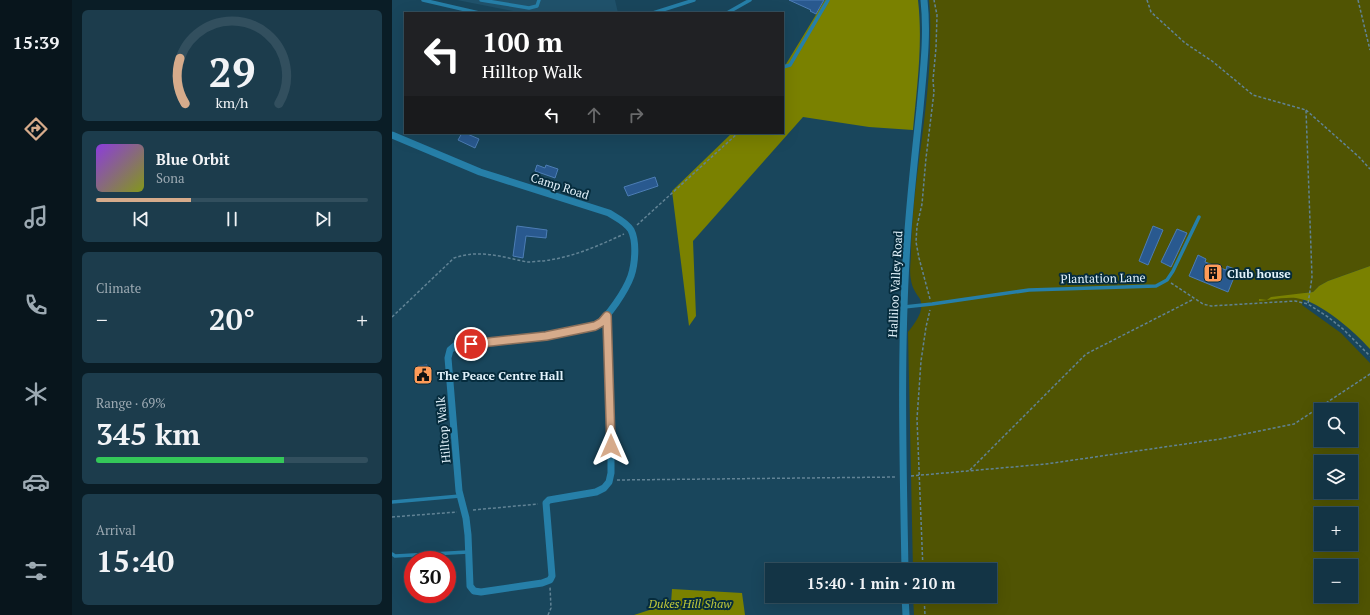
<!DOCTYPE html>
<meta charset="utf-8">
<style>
:root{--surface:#133445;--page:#1c3c4c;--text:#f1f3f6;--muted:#9daab3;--line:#324f5e;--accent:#d6ab8b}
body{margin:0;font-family:"PT Serif",serif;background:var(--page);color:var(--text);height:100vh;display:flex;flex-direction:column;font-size:15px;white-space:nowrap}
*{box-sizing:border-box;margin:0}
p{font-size:13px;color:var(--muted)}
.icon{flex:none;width:22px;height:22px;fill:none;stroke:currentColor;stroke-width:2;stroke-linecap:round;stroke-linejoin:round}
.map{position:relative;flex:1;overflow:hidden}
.drawer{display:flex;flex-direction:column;gap:10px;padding:10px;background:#0a1d26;width:320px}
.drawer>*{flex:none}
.hud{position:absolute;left:12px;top:12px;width:380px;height:122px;border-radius:0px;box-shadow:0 4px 16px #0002,0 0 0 1px var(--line);background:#202124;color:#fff;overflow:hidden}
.tools{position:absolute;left:922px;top:403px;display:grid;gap:8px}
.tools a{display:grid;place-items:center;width:44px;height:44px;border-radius:0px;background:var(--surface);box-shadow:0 4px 16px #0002,0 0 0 1px var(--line);font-size:20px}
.speed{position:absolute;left:12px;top:551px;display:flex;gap:8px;font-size:20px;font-weight:700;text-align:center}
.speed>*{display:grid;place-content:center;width:52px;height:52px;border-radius:50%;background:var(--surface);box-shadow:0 4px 16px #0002,0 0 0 1px var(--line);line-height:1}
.speed .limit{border:6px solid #d22;background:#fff;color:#111}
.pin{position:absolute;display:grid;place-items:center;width:34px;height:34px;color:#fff;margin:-17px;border:2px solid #fff;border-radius:50%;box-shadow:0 1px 4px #0007}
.me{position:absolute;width:44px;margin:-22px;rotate:0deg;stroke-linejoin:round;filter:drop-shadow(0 0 3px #0008)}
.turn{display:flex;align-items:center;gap:14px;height:84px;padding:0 12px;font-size:18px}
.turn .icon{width:52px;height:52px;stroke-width:2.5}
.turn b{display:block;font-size:28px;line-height:34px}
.lanes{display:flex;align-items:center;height:38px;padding:0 12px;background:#0003;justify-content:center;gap:20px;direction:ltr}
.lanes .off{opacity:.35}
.big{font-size:30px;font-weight:700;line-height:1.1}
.drawer .card{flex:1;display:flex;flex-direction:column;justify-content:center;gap:6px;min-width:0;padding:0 14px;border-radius:6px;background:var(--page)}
.drawer .dial{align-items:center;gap:0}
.dial svg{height:104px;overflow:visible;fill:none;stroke:var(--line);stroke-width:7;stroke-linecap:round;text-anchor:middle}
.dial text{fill:var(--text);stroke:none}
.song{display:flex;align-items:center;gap:12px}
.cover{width:48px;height:48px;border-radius:6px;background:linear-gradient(135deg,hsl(270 70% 55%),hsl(70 70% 35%))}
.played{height:4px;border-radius:2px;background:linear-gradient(90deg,var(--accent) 35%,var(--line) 35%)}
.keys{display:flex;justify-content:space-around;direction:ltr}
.heat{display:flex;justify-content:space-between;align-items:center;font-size:22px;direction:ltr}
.charge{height:6px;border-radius:3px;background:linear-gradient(90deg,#34c759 69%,var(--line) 0)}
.trip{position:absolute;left:373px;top:563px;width:232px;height:40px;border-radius:0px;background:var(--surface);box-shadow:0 4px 16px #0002,0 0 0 1px var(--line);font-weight:700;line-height:40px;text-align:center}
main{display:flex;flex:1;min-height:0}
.menu{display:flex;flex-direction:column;width:72px;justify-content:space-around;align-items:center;background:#08151c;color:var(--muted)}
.menu .icon{width:28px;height:28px}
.menu .on{color:var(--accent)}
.menu b{font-size:18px;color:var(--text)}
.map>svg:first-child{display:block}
.built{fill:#20526b}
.green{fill:#505403;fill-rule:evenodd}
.forest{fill:#7a8100}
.building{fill:#29598f;stroke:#4c7db5}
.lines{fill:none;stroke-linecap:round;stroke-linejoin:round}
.path{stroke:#618395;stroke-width:1.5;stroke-dasharray:3 2;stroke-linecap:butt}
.lane{stroke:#267fa8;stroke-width:3.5}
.street{stroke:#267fa8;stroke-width:7}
.route-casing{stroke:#8b6f5a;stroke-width:10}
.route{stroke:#d6ab8b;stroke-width:7}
.labels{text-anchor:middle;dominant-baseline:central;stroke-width:4;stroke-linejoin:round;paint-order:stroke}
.street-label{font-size:12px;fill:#e2f2fb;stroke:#062c3d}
.poi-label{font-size:12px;font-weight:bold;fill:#e2f2fb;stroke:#062c3d;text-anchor:start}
.park-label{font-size:12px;font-style:italic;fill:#bfc83a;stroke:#062c3d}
</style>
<main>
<nav class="menu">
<b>15:39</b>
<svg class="icon on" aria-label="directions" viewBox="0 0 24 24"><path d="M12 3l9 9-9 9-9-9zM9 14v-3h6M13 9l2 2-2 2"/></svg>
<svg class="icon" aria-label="music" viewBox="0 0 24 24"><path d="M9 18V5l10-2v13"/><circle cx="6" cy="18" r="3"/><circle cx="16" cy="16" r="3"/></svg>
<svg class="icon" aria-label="phone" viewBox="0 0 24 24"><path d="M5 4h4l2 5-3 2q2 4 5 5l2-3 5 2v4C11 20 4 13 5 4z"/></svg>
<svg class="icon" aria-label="climate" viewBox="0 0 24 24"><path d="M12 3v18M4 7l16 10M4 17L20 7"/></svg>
<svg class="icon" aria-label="car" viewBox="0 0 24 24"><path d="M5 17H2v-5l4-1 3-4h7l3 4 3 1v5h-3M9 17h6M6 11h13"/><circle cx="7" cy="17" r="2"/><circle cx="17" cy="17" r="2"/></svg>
<svg class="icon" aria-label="filters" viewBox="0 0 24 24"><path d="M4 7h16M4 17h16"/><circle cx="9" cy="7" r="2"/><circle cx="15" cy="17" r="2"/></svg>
</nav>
<section class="drawer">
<div class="card dial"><svg viewBox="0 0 100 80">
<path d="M14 69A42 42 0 1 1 86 69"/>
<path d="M14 69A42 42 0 0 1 10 34" stroke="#d6ab8b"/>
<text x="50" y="56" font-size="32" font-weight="700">29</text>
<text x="50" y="72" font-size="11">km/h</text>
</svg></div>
<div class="card">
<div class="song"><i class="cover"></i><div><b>Blue Orbit</b><p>Sona</p></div></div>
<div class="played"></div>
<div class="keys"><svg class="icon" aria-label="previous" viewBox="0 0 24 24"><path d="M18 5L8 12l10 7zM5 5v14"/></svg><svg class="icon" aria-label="pause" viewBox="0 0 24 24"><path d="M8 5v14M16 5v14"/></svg><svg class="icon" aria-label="next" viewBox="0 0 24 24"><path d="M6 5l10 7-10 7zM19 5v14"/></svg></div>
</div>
<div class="card"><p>Climate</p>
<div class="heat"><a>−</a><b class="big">20°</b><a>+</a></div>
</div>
<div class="card"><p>Range · 69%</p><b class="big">345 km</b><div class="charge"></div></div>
<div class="card"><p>Arrival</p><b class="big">15:40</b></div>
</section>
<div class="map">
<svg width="978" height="615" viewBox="0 0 978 615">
<rect width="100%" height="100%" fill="#19465c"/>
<polygon class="built" points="65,0 223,0 226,13 139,13 121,11"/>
<path class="green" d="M537 0H978V266L936 281 927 286 921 292 912 293 910 305 949 333 978 363V615H522L521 596H598V570H521L516 332C523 323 533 311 528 299 524 293 520 288 519 280 517 272 519 262 519 253 520 185 536 119 538 51 538 34 539 17 537 0ZM929 410H959V440H929ZM929 462H959V492H929ZM929 514H959V544H929ZM929 566H959V596H929Z"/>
<g class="forest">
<path d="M433 0H526C531 43 525 86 521 130L477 127 411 117 301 241 304 316 297 326 280 191 340 133H391V69Z"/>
<path d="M978 266V349C963 332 928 301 904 298 893 297 879 300 867 301V299L875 300 879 297 921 292 927 286 936 281Z"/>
<polygon points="280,589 350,593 353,615 242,615 279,603"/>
</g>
<g class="building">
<polygon points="397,0 432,0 424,14 418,11 419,10"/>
<polygon points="70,133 73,133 87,139 83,148 66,140"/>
<polygon points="145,165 153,168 154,165 166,169 163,178 143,171"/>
<polygon points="263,177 266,186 236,196 232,187"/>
<polygon points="125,226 155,230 154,238 134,236 131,258 121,256"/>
<polygon points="761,226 771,230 756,265 747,261"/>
<polygon points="785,229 795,233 779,267 769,262"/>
<polygon points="806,255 814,259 813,262 834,270 835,266 845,270 836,292 797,276"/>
<polygon points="35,365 36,380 27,380 26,366"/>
</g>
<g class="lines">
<g class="path">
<polyline points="755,0 759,12 793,43 820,61 861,95 914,110 920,277 916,304"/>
<polyline points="966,0 978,50"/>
<polyline points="914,110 967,157 978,169"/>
<polyline points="245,225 346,133"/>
<polyline points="779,283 811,304 819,306 903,301 916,304 936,317 951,329 978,356"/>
<polyline points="538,299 527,258 524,242 525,226 530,204 534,158 542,92 541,80 544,48 545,15 542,0"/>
<path d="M0 317 62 258C88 249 110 257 135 262 140 262 146 261 150 261 179 258 206 246 232 234"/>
<polyline points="578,470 694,354 802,299"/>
<polyline points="519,476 654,464 828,439 902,424 978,374"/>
<polyline points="225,480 505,477"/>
<polyline points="81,510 146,504"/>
<polyline points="0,517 65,512"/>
<polyline points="531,570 525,419 529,361 534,327 538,310"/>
<polyline points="532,596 533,615"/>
<polyline points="156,615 159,608 158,587"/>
</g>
<g class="lane">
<polyline points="31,0 87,13"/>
<polyline points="89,0 137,8 145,6 147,0"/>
<polyline points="261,13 302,0"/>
<polyline points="335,13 358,0"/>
<polyline points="391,67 398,65 436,0"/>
<polyline points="512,307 540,304 637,290 764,286 775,280 781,271 807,217"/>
<polyline points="0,502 68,496"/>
<polyline points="0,554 3,556 76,552"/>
</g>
<g class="street">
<path d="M0 135 88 172 217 213C225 218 234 222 239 230 245 242 243 264 239 276 234 290 216 318 203 326L154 336 64 345 58 350 56 358 67 491 74 518 76 535 78 586 82 591 89 592 150 583 158 580 160 576 154 503 157 500 204 492 212 488 217 482 219 473V433L215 316"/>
<path d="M513 570C511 461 508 352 515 244 518 198 523 154 528 108 531 73 536 36 532 0"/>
<polyline points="513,596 514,615"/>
</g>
</g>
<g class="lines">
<defs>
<polyline id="route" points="79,344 154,336 203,326 210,322 215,316 219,446"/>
</defs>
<use href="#route" class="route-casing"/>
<use href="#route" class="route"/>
</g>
<defs>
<symbol id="building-square" viewBox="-11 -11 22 22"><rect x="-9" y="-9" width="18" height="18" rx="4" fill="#fe9b58" stroke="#062c3d"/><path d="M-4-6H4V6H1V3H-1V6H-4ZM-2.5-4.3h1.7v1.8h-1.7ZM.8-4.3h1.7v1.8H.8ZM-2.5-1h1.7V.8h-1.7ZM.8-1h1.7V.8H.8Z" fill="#111"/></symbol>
<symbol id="civic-square" viewBox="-11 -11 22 22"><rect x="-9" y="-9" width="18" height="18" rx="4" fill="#fe9b58" stroke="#062c3d"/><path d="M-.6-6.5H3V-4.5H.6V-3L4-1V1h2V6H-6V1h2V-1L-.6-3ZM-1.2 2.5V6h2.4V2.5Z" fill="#111"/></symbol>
</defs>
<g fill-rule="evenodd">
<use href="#building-square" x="810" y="262" width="22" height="22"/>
<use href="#civic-square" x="20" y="364" width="22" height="22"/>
</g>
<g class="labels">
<g class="street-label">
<text transform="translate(168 186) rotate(18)">Camp Road</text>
<text transform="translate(711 278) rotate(-1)">Plantation Lane</text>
<text transform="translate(503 284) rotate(-87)">Halliloo Valley Road</text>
<text transform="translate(51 430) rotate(-95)">Hilltop Walk</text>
</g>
<g class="poi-label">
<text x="835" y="273">Club house</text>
<text x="45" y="375">The Peace Centre Hall</text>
</g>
<g class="park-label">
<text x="298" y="603">Dukes Hill Shaw</text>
</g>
</g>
</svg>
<div class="tools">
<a><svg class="icon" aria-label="search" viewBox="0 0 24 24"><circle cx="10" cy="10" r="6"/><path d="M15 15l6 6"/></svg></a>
<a><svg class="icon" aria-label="layers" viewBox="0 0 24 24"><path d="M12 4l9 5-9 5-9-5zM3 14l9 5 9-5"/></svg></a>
<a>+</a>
<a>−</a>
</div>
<div class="speed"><div class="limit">30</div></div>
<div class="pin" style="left:79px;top:344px;background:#d93025"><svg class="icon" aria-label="arrive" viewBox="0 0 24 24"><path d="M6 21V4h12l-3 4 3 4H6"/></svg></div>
<svg class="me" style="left:219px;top:446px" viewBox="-20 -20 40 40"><path d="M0-17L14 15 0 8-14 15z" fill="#d6ab8b" stroke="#fff" stroke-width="4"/></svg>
<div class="trip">15:40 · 1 min · 210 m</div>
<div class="hud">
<div class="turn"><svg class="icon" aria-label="left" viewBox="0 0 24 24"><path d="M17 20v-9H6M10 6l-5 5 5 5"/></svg><div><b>100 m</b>Hilltop Walk</div></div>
<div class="lanes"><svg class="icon" aria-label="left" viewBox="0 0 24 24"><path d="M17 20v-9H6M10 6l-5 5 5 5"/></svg><svg class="icon off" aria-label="ahead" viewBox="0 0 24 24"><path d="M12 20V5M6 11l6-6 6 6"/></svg><svg class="icon off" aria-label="right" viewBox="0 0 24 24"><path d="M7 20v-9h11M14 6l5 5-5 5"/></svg></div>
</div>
</div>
</main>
